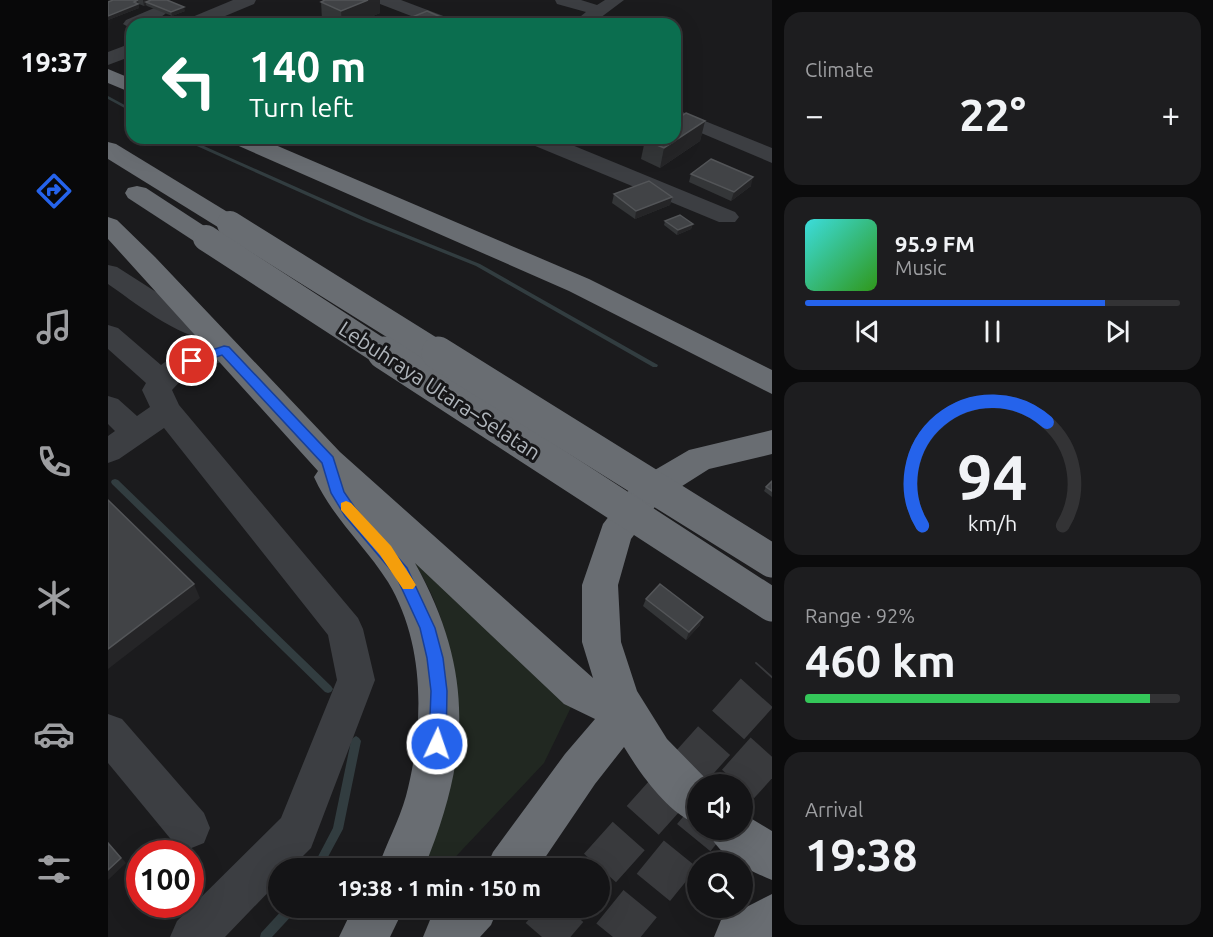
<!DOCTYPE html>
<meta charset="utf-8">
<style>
:root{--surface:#141416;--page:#1d1d1f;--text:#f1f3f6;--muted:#9d9ea1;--line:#333335;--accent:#2563eb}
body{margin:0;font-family:Ubuntu,sans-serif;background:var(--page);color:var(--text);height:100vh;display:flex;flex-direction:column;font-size:22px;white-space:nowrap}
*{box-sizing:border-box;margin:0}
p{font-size:20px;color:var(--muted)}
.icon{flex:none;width:33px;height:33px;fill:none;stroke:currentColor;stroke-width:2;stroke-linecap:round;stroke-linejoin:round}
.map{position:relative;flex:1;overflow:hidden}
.panel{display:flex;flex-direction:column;gap:12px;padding:12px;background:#0b0b0c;width:441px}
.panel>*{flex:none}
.banner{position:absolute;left:18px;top:18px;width:555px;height:126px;border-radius:18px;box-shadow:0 6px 24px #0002,0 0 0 2px var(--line);background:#0b6e4f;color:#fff;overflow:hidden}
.controls{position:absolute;left:579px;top:774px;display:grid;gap:12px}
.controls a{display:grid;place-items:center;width:66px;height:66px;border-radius:50%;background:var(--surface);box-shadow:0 6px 24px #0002,0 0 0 2px var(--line);font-size:30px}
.speed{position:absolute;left:18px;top:840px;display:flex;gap:12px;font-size:30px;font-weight:700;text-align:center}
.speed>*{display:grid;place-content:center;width:78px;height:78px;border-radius:50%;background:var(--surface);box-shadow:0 6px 24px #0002,0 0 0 2px var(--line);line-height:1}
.speed .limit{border:9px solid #d22;background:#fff;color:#111}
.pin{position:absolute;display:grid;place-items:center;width:51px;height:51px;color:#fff;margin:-26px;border:3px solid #fff;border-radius:50%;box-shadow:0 2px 6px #0007}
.me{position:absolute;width:66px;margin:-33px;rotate:3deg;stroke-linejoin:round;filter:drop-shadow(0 0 4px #0008)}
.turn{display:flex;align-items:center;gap:21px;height:126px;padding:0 24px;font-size:27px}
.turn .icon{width:78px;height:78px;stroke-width:2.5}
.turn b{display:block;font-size:42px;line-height:51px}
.big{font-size:45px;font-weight:700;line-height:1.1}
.panel .tile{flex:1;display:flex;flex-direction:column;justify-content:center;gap:9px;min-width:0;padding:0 21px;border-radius:18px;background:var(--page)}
.panel .dial{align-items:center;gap:0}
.dial svg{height:156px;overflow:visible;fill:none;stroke:var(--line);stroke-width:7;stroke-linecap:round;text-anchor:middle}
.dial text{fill:var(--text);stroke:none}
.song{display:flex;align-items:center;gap:18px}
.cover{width:72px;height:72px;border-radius:9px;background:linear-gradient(135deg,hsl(180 70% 55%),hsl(110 70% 35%))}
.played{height:6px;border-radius:3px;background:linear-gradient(90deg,var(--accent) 80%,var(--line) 80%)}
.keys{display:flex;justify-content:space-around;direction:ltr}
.heat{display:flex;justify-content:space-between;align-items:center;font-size:33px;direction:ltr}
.charge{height:9px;border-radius:4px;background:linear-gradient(90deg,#34c759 92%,var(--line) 0)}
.trip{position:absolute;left:160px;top:858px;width:342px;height:60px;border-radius:30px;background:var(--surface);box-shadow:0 6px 24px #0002,0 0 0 2px var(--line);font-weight:700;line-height:60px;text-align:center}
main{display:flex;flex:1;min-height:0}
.dock{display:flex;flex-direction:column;width:108px;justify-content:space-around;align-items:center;background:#080809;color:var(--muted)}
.dock .icon{width:42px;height:42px}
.dock .active{color:var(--accent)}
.dock b{font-size:27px;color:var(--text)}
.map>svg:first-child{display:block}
.green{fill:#212821}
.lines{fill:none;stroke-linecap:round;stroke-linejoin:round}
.stream{fill:#323d40;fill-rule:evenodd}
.highway-tunnel{stroke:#393a3d;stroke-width:43;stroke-dasharray:43 21;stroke-linecap:butt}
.minor{fill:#3c3e42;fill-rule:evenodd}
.highway{fill:#696d72;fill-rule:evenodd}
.highway-bridge-far1{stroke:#696d72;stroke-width:26}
.highway-bridge{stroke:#696d72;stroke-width:33}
.wall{fill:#343638}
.shaded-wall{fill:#252527}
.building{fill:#414346;stroke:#535558;stroke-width:1.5}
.route{fill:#2563eb;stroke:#184099;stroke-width:1.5}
.slow{fill:#f59e0b}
.labels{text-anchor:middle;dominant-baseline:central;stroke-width:6;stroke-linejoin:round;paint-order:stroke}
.street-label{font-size:21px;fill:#afb5bb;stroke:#161618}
</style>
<main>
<nav class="dock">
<b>19:37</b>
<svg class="icon active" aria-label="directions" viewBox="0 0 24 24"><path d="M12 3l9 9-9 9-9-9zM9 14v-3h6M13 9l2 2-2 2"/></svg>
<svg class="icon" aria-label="music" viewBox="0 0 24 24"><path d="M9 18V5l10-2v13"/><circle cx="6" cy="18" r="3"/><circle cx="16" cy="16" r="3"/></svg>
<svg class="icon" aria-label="phone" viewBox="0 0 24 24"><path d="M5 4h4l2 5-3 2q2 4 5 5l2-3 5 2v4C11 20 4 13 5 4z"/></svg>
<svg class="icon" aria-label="climate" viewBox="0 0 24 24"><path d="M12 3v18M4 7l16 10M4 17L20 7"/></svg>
<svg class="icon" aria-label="car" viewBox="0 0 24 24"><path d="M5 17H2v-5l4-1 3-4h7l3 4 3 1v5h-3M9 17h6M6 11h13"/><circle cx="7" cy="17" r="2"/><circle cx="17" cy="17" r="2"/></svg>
<svg class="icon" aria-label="filters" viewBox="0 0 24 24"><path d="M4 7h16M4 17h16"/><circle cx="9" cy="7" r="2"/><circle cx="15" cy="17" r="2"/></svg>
</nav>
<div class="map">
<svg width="664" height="937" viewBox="0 0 664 937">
<rect width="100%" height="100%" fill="#1b1b1d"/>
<path class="green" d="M291 536 465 703 436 763 337 868H308C354 790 361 684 326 600 317 578 302 556 291 536Z"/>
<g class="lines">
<g class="stream">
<polygon points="0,96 24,109 24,112 0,99"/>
<polygon points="71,138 78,138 260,219 372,264 550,365 549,367 545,367 368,266 256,221"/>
<polygon points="7,479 10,480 223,686 225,689 223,692 220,693 217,692 4,484 3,482 4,480"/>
<polygon points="248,736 251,738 253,741 235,829 214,868 204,868 225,828 243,741 245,738"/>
<polygon points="176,908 188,908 187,912 164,937 152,937 153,933"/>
</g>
<g class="highway-tunnel">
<polyline points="630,784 664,746"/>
<polyline points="492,868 664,676"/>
<polyline points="434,937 459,908"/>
<polyline points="505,937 592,830"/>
</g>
<g class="minor">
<polygon points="125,0 148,0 146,4 98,24 74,24 77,20"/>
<polygon points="270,0 293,0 346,20 349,24 324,24 272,4"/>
<polygon points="447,0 473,0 489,5 497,0 516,0 484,24 463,24 478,12 449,4"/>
<path d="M51 6 60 11C51 21 37 24 24 24V29L15 24 18 20Z"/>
<polygon points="24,43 24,56 0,65 0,52"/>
<polygon points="567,109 664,148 664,163 567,122"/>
<polygon points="417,138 447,138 627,212 631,217 627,222 611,222 420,143"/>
<path d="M0 265 9 267 81 313 111 326 115 332 111 338C81 347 25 301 0 284Z"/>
<path d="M0 325 10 328 53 365C70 352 105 338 126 343L130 350 126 357 78 375 64 390 71 405 250 618 255 629 267 680 203 848 183 868H171V881L117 937H62L69 921 173 818 229 680 220 635 56 428 11 459 0 463V436L7 431 0 424V396L10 399 29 416 42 407 34 390 38 383 0 349Z"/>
<polygon points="0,714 14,719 96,813 102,828 96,843 81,849 66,843 0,763"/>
</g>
<g class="highway">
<polygon points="0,69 24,79 24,93 0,83"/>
<polygon points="121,138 151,138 481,279 664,370 664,394 461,291 124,143"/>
<polygon points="0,142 8,144 131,219 135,224 131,229 122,232 113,229 0,159"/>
<polygon points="29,186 38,188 107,233 111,238 107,243 98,246 89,243 20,198 17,193 20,188"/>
<path d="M0 217 9 220 47 257 232 452 485 678 474 642V585L495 524 528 481 581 450 664 430V454L601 469 552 500 523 539 510 585 513 642 529 691 559 739 603 784H590V825C559 812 533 775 516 747L487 784 430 868H378L385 852 457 754 487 719 456 704 307 563C367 672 362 756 316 868H270C278 844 291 821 298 796 316 727 318 645 280 582 256 544 225 519 206 477L210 471 0 239Z"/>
<path d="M634 813 664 831V880C640 870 608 855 600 830H634Z"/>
<polygon points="664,894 664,937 606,937 613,920"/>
<polygon points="245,908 296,908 282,937 231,937"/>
<polygon points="334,908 390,908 383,925 372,937 315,937 322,920"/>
</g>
<g class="highway-bridge-far1">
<polyline points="122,224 332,355"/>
<polyline points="98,238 278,355"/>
</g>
<g class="highway-bridge">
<polyline points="276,353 664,605"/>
<polyline points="330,353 664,561"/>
</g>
</g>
<g class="wall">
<polygon points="5,0 59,0 77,11 64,16 39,6 38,5 36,6 31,4 30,4 31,8 0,20 0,2"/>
<polygon points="217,0 272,0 272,13 246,24 224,24 214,19 213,2"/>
<polygon points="597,121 592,141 552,168 533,159 537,140"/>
<polygon points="583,174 643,186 623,201 581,182"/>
<polygon points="506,194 564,197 562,205 527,219 504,203"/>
<polygon points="557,221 585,224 583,229 569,235 556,225"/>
<polygon points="664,481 664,497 656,491 658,487"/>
<polygon points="538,599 592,625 578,640 535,606"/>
</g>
<g class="shaded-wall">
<polygon points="30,0 31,8 0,20 0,16"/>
<polygon points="35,0 53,0 38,2 38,5 36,6"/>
<polygon points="260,0 272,0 272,13 246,24 234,24 233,11"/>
<polygon points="76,7 77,11 64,16 63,12"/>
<polygon points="597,121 592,141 552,168 556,148"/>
<polygon points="645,177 643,186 623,201 626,192"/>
<polygon points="564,197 562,205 527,219 528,211"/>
<polygon points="585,224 583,229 569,235 570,230"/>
<polygon points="86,584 92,598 0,669 0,649"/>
<polygon points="595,617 592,625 578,640 581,632"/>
<polygon points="0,842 18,863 0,880"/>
</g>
<g class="building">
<polygon points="5,0 30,0 26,2 30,4 0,16 0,2"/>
<polygon points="43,0 59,0 76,7 63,12 38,2"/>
<polygon points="217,0 260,0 233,11 213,2"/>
<polygon points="319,11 342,21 336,24 287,24"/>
<polygon points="578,113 597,121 556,148 537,140 540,138 567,138 567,120"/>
<polygon points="603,159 645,177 626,192 583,174"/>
<polygon points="541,181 564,197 528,211 506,194"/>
<polygon points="572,215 585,224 570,230 557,221"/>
<polygon points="664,481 664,491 658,487"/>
<polygon points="0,500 86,584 0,649"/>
<polygon points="552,584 595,617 581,632 538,599"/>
<polygon points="0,843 13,858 0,870"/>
</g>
<polygon class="route" points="116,346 121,347 225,457 236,492 247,508 299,568 327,628 335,658 339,691 338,744 336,750 329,752 323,750 321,744 323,691 319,658 312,628 288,576 237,516 223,493 214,463 114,355 84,365 78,361 80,358"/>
<polygon class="slow" points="238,501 243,503 283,546 305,580 308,585 305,589 295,589 272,555 233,510 233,503"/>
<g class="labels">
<g class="street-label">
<text transform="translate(332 390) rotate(33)">Lebuhraya Utara–Selatan</text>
</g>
</g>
</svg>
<div class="controls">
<a><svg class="icon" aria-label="sound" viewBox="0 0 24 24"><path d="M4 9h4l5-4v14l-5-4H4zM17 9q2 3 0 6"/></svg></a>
<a><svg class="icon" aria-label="search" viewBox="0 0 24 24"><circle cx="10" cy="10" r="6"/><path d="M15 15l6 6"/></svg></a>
</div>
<div class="speed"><div class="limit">100</div></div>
<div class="pin" style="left:84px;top:361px;background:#d93025"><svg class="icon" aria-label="arrive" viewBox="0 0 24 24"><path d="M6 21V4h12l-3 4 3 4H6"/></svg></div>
<svg class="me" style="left:329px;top:744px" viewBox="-20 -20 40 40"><circle r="17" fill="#2563eb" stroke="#fff" stroke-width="3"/><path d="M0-11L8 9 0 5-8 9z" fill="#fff"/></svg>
<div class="trip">19:38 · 1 min · 150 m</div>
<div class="banner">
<div class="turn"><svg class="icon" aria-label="left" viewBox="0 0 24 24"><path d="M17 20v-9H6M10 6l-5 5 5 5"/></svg><div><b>140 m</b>Turn left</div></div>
</div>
</div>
<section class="panel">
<div class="tile"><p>Climate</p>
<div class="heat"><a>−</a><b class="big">22°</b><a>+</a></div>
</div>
<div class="tile">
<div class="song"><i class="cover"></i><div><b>95.9 FM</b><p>Music</p></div></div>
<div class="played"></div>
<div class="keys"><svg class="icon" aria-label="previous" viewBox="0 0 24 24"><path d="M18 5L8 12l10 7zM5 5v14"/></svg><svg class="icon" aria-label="pause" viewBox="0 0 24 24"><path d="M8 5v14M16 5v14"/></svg><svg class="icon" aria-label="next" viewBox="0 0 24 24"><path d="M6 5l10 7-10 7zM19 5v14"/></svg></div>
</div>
<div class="tile dial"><svg viewBox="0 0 100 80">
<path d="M14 69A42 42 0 1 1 86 69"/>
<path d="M14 69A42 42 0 0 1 78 16" stroke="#2563eb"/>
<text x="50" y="56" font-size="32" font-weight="700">94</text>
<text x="50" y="72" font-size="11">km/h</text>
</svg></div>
<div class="tile"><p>Range · 92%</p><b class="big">460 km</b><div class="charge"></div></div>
<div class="tile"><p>Arrival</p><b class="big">19:38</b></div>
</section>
</main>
